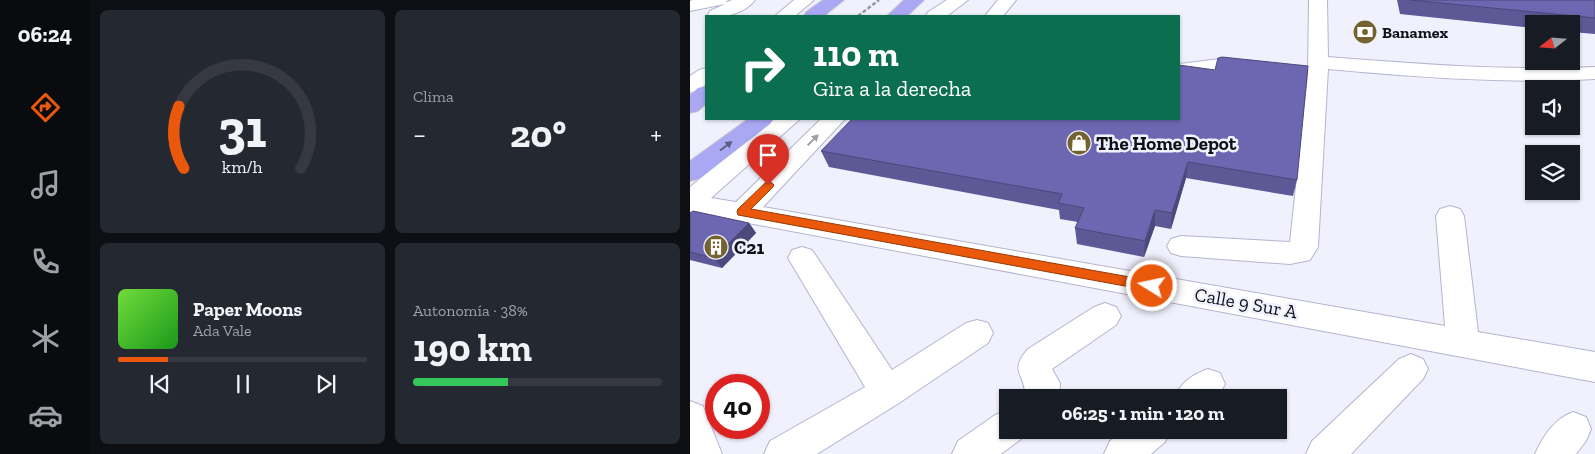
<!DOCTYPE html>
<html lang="es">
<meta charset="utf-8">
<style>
:root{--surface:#171b24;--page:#242831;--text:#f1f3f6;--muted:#9ea1a6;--line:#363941;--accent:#ea580c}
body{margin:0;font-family:"Zilla Slab",serif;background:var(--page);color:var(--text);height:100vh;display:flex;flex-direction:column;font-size:19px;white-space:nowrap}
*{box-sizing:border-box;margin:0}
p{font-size:16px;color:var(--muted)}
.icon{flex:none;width:28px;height:28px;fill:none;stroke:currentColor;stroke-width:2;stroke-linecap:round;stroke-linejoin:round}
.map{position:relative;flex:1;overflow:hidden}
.panel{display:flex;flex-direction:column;gap:10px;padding:10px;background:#0d0f14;width:600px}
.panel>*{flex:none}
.banner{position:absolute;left:15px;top:15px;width:475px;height:105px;border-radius:0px;box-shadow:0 1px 4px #0004;background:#0b6e4f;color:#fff;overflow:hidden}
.needle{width:32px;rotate:253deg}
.controls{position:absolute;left:835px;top:15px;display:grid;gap:10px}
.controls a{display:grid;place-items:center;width:55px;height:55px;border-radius:0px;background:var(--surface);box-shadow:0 1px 4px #0004;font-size:25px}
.speed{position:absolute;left:15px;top:374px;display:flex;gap:10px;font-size:25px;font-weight:700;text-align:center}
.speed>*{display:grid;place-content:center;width:65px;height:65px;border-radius:50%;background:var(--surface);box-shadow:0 1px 4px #0004;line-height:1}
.speed .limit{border:8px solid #d22;background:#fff;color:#111}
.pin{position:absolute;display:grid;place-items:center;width:42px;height:42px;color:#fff;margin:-51px -21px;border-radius:50% 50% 50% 0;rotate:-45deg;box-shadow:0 0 5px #0007}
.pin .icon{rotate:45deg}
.me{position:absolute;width:55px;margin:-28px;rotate:280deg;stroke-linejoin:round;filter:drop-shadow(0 0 4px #0008)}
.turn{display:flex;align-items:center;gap:18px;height:105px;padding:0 25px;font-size:22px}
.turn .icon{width:65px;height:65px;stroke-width:2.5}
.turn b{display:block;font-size:35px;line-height:42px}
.big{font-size:38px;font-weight:700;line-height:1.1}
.panel .card{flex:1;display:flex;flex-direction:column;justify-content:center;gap:8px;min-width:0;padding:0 18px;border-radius:8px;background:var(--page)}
.panel .dial{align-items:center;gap:0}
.dial svg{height:130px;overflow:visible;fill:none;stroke:var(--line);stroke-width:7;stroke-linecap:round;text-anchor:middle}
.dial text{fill:var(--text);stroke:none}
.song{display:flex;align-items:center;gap:15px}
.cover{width:60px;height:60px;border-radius:8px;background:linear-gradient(135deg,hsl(100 70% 55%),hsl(120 70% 35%))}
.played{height:5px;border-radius:2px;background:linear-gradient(90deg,var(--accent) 20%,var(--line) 20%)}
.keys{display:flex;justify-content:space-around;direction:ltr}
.heat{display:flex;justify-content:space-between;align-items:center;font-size:28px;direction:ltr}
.charge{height:8px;border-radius:4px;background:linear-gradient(90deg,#34c759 38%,var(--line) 0)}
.panel .tiles{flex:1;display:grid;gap:10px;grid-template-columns:repeat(2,1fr)}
.trip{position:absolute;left:309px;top:389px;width:288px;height:50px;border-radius:0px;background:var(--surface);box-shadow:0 1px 4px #0004;font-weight:700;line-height:50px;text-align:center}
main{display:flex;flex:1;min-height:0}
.tab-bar{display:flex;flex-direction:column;width:90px;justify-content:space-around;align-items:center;background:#090b0e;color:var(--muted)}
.tab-bar .icon{width:35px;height:35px}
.tab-bar .active{color:var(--accent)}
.tab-bar b{font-size:22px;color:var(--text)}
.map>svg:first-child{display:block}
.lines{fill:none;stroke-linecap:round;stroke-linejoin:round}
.minor-casing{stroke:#b4b4d1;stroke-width:2}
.highway-casing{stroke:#cfcfd1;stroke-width:2}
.path{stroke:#9899a4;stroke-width:2.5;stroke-dasharray:4 2;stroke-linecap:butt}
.minor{fill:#fff;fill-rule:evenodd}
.highway{fill:#aba8f3;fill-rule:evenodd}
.wall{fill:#5d5997}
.shaded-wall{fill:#4c487b}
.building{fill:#6c67b0;stroke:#4c487b}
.oneway{fill:#9f9fa3}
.oneway2{fill:#5e5c86}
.route{fill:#ea580c;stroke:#983908}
.labels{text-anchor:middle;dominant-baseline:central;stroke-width:5;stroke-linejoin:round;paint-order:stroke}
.far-poi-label{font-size:16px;font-weight:bold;fill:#10101a;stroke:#f0f1fd;text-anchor:start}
.poi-label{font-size:19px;font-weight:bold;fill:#10101a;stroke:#f0f1fd;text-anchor:start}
.street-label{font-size:19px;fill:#10101a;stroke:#f0f1fd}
</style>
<main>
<nav class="tab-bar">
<b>06:24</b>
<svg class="icon active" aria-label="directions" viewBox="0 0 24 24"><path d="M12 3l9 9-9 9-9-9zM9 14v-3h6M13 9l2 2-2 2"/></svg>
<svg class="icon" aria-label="music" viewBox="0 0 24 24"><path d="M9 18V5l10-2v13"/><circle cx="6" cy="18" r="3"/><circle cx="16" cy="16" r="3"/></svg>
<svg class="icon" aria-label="phone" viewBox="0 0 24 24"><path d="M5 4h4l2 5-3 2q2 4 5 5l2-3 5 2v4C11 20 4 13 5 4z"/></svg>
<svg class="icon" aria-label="climate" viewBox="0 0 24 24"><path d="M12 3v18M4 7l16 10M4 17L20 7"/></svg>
<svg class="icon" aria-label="car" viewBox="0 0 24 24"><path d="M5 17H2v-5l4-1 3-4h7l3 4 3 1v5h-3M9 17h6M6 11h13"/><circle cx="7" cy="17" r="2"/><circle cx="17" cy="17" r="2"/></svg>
</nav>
<section class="panel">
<div class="tiles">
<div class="card dial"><svg viewBox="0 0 100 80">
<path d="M14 69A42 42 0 1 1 86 69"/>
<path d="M14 69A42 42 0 0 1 11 31" stroke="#ea580c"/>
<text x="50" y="56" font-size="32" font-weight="700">31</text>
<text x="50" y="72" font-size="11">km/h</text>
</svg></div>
<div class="card"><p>Clima</p>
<div class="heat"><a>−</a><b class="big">20°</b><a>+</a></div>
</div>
<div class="card">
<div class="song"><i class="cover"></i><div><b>Paper Moons</b><p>Ada Vale</p></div></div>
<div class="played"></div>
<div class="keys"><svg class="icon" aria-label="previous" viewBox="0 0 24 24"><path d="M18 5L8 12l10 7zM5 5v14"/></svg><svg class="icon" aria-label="pause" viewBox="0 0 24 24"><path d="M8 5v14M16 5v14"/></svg><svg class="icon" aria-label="next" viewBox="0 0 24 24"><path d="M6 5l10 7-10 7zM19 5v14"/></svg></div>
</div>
<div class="card"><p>Autonomía · 38%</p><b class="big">190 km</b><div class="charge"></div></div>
</div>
</section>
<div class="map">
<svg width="905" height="454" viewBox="0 0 905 454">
<rect width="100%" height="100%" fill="#f0f1fd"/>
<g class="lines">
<defs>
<g id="minor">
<path d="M3 0H38L35 3 42 0H65C56 13 31 20 18 15L20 11 35 4 0 11V1Z"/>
<polygon points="104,0 124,0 105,16 85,16"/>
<polygon points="257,0 278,0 257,16 236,16 238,12"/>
<polygon points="308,0 326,0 313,16 295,16"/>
<path d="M619 0H637L638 57C727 64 816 71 905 67V79C816 84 727 77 638 69L628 247 620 260 600 264 491 256 481 253 477 246 481 239 491 236 600 242 618 75Z"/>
<polygon points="530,59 571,65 574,69 571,73 564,75 530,71 489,76 489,64"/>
<polygon points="16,68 16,84 8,91 0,92 0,76 9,70"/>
<polygon points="85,119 110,119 21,198 46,202 131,119 155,119 73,207 755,326 746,216 750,209 760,206 770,209 774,216 788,332 905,352 905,382 0,212 0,187"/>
<polygon points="112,247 122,250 202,370 276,323 287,320 298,323 303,333 298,343 209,403 127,454 74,454 80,441 175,387 98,258 102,250"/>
<path d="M415 303 426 307 431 316 426 325 362 369 370 383 369 398H335C337 374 317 373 338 349L404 307Z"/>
<polygon points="721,354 733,359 738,369 733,379 661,454 616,454 622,441 709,359"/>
<path d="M518 369 530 373 535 384 527 398H484C491 382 503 374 518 369Z"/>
<polygon points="0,401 13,406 32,454 0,454"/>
<polygon points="318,410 318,430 335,430 331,439 311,454 262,454 268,441 305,415"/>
<path d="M883 412 896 417 901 429 896 441 886 454H845C853 436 864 419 883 412Z"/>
<polygon points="434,430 480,430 475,442 461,454 414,454 420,441"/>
</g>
<g id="highway">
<polygon points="133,0 154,0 134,16 114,16 116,12"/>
<polygon points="214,0 234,0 217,16 197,16"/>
<polygon points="16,86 16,104 8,111 0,113 0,95 8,88"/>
<polygon points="58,119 83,119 80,124 9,179 0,181 0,161"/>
</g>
</defs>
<use href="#minor" class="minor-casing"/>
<use href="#highway" class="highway-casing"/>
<polyline class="path" points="168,16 189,0"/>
<use href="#minor" class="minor"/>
<use href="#highway" class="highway"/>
</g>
<g class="wall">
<polygon points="707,0 905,0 905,34 881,32 881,24 844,24 844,28 710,14"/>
<polygon points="489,119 607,180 603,196 496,178 481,229 465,226 454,257 387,244 385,228 388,222 370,219 369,210 139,167 131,151"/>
<polygon points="0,213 59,223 66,233 32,268 0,260"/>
</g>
<g class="shaded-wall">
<polygon points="498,162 496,178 481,229 482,213"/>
<polygon points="465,210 465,226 454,257 455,241"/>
<polygon points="59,223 66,233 32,268 24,258"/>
</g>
<g class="building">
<polygon points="720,0 905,0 905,18"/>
<polygon points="532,57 618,66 607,180 498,162 482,213 465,210 455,241 385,228 394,208 368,203 372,194 131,151 162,119 489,119 489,65 525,70 528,58"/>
<polygon points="3,211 59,223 24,258 0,252 0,213"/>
</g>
<defs><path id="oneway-solid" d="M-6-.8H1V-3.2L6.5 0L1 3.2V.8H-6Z" transform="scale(1.25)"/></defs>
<use class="oneway" href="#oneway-solid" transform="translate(123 140) rotate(-45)"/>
<use class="oneway2" href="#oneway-solid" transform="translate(36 146) rotate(-37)"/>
<polygon class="route" points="78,182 82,183 84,185 82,188 61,209 462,281 466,283 468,286 466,290 462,291 48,215 47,212 48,209 75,183"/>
<defs>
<symbol id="bank-disc" viewBox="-11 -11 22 22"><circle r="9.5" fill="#746230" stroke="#f0f1fd"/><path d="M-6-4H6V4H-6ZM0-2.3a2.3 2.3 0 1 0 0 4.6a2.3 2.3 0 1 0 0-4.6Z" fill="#fff"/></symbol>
<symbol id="shop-disc" viewBox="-11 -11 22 22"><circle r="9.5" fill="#746230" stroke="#f0f1fd"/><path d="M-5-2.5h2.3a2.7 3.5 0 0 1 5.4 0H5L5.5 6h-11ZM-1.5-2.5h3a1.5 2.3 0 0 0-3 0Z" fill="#fff"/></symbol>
<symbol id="building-disc" viewBox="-11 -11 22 22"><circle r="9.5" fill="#746230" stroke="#f0f1fd"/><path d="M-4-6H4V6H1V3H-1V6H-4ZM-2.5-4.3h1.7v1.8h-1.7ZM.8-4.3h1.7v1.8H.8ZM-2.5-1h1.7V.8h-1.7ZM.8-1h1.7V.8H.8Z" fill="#fff"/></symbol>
</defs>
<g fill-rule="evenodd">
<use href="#bank-disc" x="661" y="18" width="28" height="28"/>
<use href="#shop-disc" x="375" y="129" width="28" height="28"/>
<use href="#building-disc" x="12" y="233" width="28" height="28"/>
</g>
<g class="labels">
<g class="far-poi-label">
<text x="692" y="32">Banamex</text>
</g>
<g class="poi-label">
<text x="406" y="143">The Home Depot</text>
<text x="44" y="247">C21</text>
</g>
<g class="street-label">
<text transform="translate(556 303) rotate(10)">Calle 9 Sur A</text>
</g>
</g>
</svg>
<div class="controls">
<a><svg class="needle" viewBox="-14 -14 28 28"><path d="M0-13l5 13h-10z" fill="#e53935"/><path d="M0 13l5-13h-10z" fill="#9ea1a6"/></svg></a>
<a><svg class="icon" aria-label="sound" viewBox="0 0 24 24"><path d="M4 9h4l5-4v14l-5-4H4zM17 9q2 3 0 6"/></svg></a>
<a><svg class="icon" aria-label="layers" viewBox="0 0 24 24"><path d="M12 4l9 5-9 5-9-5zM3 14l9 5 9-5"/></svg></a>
</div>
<div class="speed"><div class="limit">40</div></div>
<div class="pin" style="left:78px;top:185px;background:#d93025"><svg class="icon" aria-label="arrive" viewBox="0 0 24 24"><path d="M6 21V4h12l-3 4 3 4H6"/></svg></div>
<svg class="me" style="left:462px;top:286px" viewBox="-20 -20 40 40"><circle r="17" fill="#ea580c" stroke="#fff" stroke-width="3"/><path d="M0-11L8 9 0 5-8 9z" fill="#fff"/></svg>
<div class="trip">06:25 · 1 min · 120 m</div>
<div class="banner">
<div class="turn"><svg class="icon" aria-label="right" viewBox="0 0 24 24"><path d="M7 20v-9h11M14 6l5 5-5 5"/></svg><div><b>110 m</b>Gira a la derecha</div></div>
</div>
</div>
</main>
